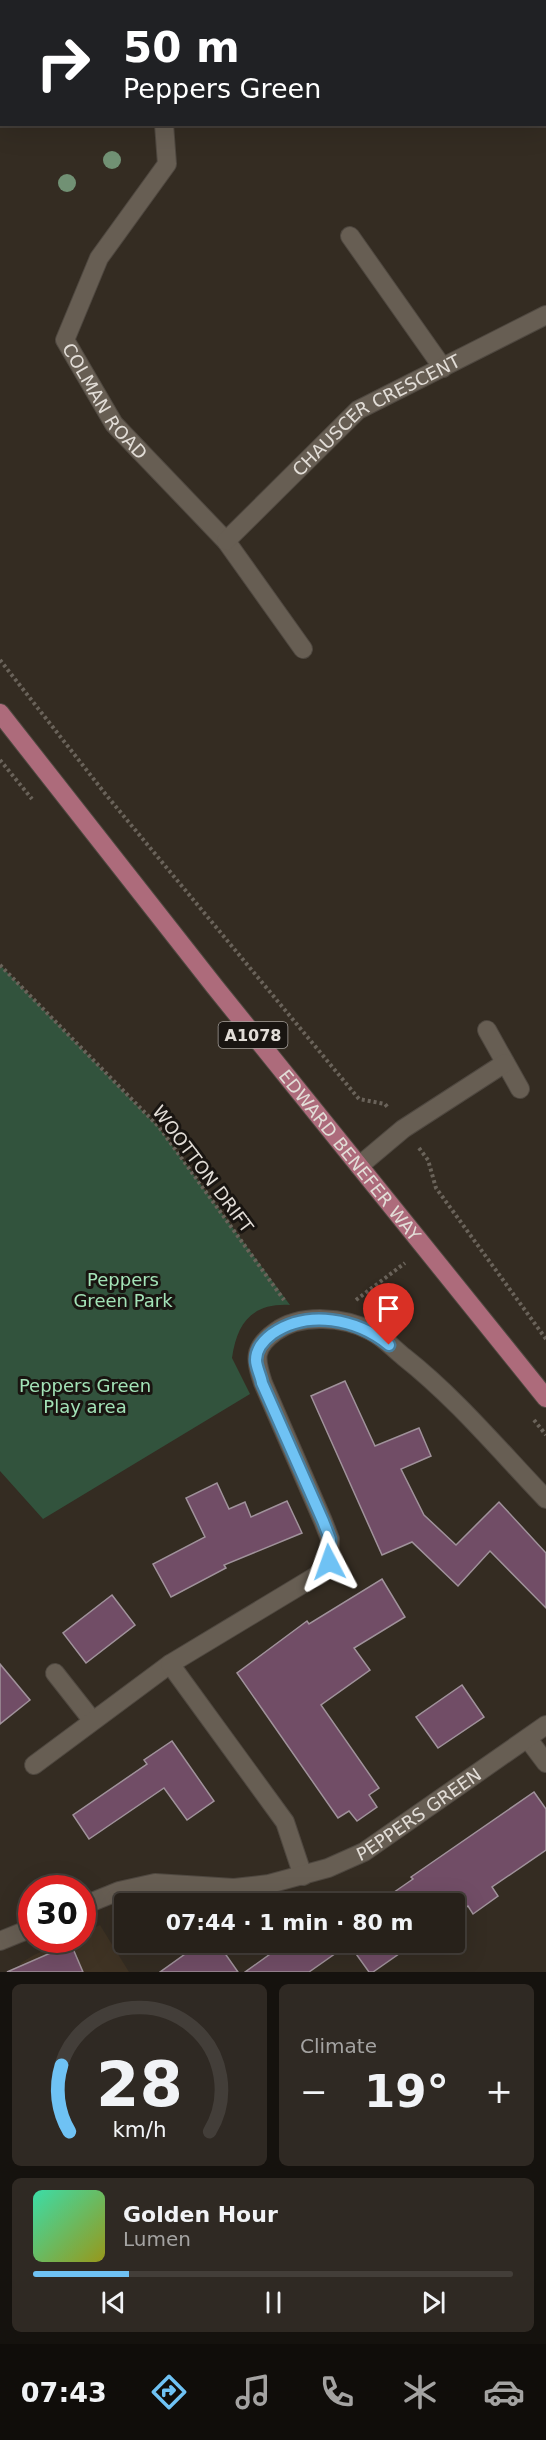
<!DOCTYPE html>
<meta charset="utf-8">
<style>
:root{--surface:#27211a;--page:#2f2923;--text:#f1f3f6;--muted:#a4a3a2;--line:#433e39;--accent:#6fc2f4}
body{margin:0;font-family:"DejaVu Sans",sans-serif;background:var(--page);color:var(--text);height:100vh;display:flex;flex-direction:column;font-size:22px;white-space:nowrap}
*{box-sizing:border-box;margin:0}
p{font-size:20px;color:var(--muted)}
.icon{flex:none;width:33px;height:33px;fill:none;stroke:currentColor;stroke-width:2;stroke-linecap:round;stroke-linejoin:round}
.map{position:relative;height:1972px;overflow:hidden}
.panel{display:flex;flex-direction:column;gap:12px;padding:12px;background:#15120e;flex:1}
.panel>*{flex:none}
.banner{position:absolute;left:0px;top:0px;width:546px;height:126px;box-shadow:0 6px 24px #0002,0 0 0 2px var(--line);background:#202124;color:#fff;overflow:hidden}
.speed{position:absolute;left:18px;top:1875px;display:flex;gap:12px;font-size:30px;font-weight:700;text-align:center}
.speed>*{display:grid;place-content:center;width:78px;height:78px;border-radius:50%;background:var(--surface);box-shadow:0 6px 24px #0002,0 0 0 2px var(--line);line-height:1}
.speed .limit{border:9px solid #d22;background:#fff;color:#111}
.pin{position:absolute;display:grid;place-items:center;width:51px;height:51px;color:#fff;margin:-62px -26px;border-radius:50% 50% 50% 0;rotate:-45deg;box-shadow:0 0 6px #0007}
.pin .icon{rotate:45deg}
.me{position:absolute;width:66px;margin:-33px;rotate:356deg;stroke-linejoin:round;filter:drop-shadow(0 0 4px #0008)}
.turn{display:flex;align-items:center;gap:21px;height:126px;padding:0 24px;font-size:27px}
.turn .icon{width:78px;height:78px;stroke-width:2.5}
.turn b{display:block;font-size:42px;line-height:51px}
.big{font-size:45px;font-weight:600;line-height:1.1}
.panel .widget{flex:1;display:flex;flex-direction:column;justify-content:center;gap:9px;min-width:0;padding:0 21px;border-radius:9px;background:var(--page)}
.panel .dial{align-items:center;gap:0}
.dial svg{height:156px;overflow:visible;fill:none;stroke:var(--line);stroke-width:7;stroke-linecap:round;text-anchor:middle}
.dial text{fill:var(--text);stroke:none}
.song{display:flex;align-items:center;gap:18px}
.cover{width:72px;height:72px;border-radius:9px;background:linear-gradient(135deg,hsl(160 70% 55%),hsl(60 70% 35%))}
.played{height:6px;border-radius:3px;background:linear-gradient(90deg,var(--accent) 20%,var(--line) 20%)}
.keys{display:flex;justify-content:space-around;direction:ltr}
.heat{display:flex;justify-content:space-between;align-items:center;font-size:33px;direction:ltr}
.panel .tiles{flex:1;display:grid;gap:12px;grid-template-columns:1fr 1fr}
.widget:last-child{grid-column:span 2}
.trip{position:absolute;left:114px;top:1893px;width:351px;height:60px;border-radius:6px;background:var(--surface);box-shadow:0 6px 24px #0002,0 0 0 2px var(--line);font-weight:600;line-height:60px;text-align:center}
.dock{display:flex;height:96px;justify-content:space-around;align-items:center;background:#100d0a;color:var(--muted)}
.dock .icon{width:42px;height:42px}
.dock .active{color:var(--accent)}
.dock b{font-size:27px;color:var(--text)}
.map>svg:first-child{display:block}
.built{fill:#3f3324}
.green{fill:#32533d}
.building{fill:#714d66;stroke:#a0929b;stroke-width:1.5}
.lines{fill:none;stroke-linecap:round;stroke-linejoin:round}
.minor-casing{stroke:#4f4840;stroke-width:20}
.major-casing{stroke:#4f4840;stroke-width:20}
.path{stroke:#6a635a;stroke-width:4;stroke-dasharray:3 3;stroke-linecap:butt}
.minor{stroke:#675e53;stroke-width:18}
.major{stroke:#ad6b7b;stroke-width:18}
.tree{fill:#719174}
.route-casing{stroke:#487e9f;stroke-width:15}
.route{stroke:#6fc2f4;stroke-width:10}
.labels{text-anchor:middle;dominant-baseline:central;stroke-width:6;stroke-linejoin:round;paint-order:stroke}
.shield{fill:#191511;stroke:#a6a19c;stroke-width:1.5}
.shield-label{font-size:16px;font-weight:bold;fill:#e2ddd7}
.street-label{font-size:18px;fill:#e2ddd7;stroke:#191511}
.park-label{font-size:18px;fill:#a3e3b7;stroke:#191511}
</style>
<div class="map">
<svg width="546" height="1972" viewBox="0 0 546 1972">
<rect width="100%" height="100%" fill="#342c22"/>
<polygon class="built" points="100,1925 129,1972 16,1972 21,1963 34,1955 67,1940 82,1940 83,1933"/>
<path class="green" d="M0 965 158 1127 290 1305C252 1303 237 1323 232 1358L250 1394 43 1519 0 1471Z"/>
<g class="building">
<polygon points="345,1381 375,1446 419,1428 431,1456 401,1469 424,1515 456,1545 499,1502 546,1553 546,1608 490,1551 458,1586 412,1542 382,1555 311,1396"/>
<polygon points="217,1483 229,1509 245,1502 251,1517 287,1501 302,1533 224,1565 226,1568 171,1597 153,1564 205,1537 186,1498"/>
<polygon points="382,1579 405,1617 354,1648 370,1670 321,1705 379,1788 369,1795 377,1807 357,1821 349,1811 338,1818 237,1673 307,1621 309,1624"/>
<polygon points="112,1595 135,1625 86,1663 63,1633"/>
<polygon points="0,1664 30,1700 0,1724"/>
<polygon points="462,1685 484,1717 438,1748 416,1717"/>
<polygon points="172,1741 214,1801 187,1820 164,1788 89,1839 73,1815 147,1764 144,1760"/>
<polygon points="534,1792 546,1809 546,1850 492,1887 498,1896 473,1914 468,1906 454,1916 454,1904 377,1904 413,1879 411,1877"/>
<polygon points="202,1942 217,1942 238,1972 160,1972"/>
<polygon points="287,1942 416,1942 373,1972 369,1972 349,1944 309,1972 245,1972"/>
<polygon points="71,1944 83,1972 7,1972"/>
</g>
<g class="lines">
<defs>
<g id="minor">
<polyline points="517,2 523,0"/>
<polyline points="0,5 2,5"/>
<path id="s1" d="M164 124 167 164 99 258 65 340 114 424 226 541 303 649"/>
<polyline points="350,236 443,368"/>
<path id="s2" d="M226 541 358 410 546 315"/>
<polyline points="487,1030 520,1089"/>
<polyline points="359,1166 403,1129 505,1063"/>
<polyline points="55,1673 92,1720"/>
<polyline points="528,1739 546,1763"/>
<polyline points="34,1765 170,1664"/>
<path d="M303 1876 285 1822 170 1664 316 1576 329 1562 330 1539 323 1521 263 1383C255 1359 253 1348 275 1332 301 1313 344 1317 371 1331 383 1337 393 1348 404 1357 456 1398 500 1451 546 1499"/>
<path id="s3" d="M82 1906 119 1891 155 1883 234 1888 269 1884 328 1868 364 1852 546 1725"/>
<polyline points="0,1941 32,1928"/>
</g>
<g id="major">
<path id="s4" d="M0 713 215 987 546 1398"/>
</g>
</defs>
<use href="#minor" class="minor-casing"/>
<use href="#major" class="major-casing"/>
<g class="path">
<polyline points="0,660 107,796 359,1099 385,1104 389,1109"/>
<polyline points="0,760 32,799"/>
<polyline points="0,965 159,1127 284,1300"/>
<polyline points="419,1148 428,1160 436,1188 546,1339"/>
<polyline points="356,1300 405,1263"/>
<polyline points="534,1420 546,1435"/>
</g>
<use href="#minor" class="minor"/>
<use href="#major" class="major"/>
</g>
<g class="tree">
<circle cx="112" cy="160" r="9"/>
<circle cx="67" cy="183" r="9"/>
</g>
<g class="lines">
<defs>
<path id="route" d="M329 1562 330 1539 323 1521 262 1383C261 1376 256 1367 256 1360 256 1349 264 1340 272 1334 308 1309 357 1319 389 1345"/>
</defs>
<use href="#route" class="route-casing"/>
<use href="#route" class="route"/>
</g>
<g class="labels">
<rect class="shield" x="218.5" y="1022" width="69" height="26" rx="4.5"/>
<g class="shield-label">
<text x="253" y="1035">A1078</text>
</g>
<g class="street-label">
<text stroke="none"><textPath href="#s1" startOffset="318">COLMAN ROAD</textPath></text>
<text stroke="none"><textPath href="#s2" startOffset="198">CHAUSCER CRESCENT</textPath></text>
<text stroke="none"><textPath href="#s4" startOffset="564">EDWARD BENEFER WAY</textPath></text>
<text transform="translate(203 1169) rotate(53)">WOOTTON DRIFT</text>
<text stroke="none"><textPath href="#s3" startOffset="358">PEPPERS GREEN</textPath></text>
</g>
<g class="park-label">
<text x="123" y="1279">Peppers<tspan x="123" dy="21">Green Park</tspan></text>
<text x="85" y="1385">Peppers Green<tspan x="85" dy="21">Play area</tspan></text>
</g>
</g>
</svg>
<div class="speed"><div class="limit">30</div></div>
<div class="pin" style="left:389px;top:1345px;background:#d93025"><svg class="icon" aria-label="arrive" viewBox="0 0 24 24"><path d="M6 21V4h12l-3 4 3 4H6"/></svg></div>
<svg class="me" style="left:329px;top:1562px" viewBox="-20 -20 40 40"><path d="M0-17L14 15 0 8-14 15z" fill="#6fc2f4" stroke="#fff" stroke-width="4"/></svg>
<div class="trip">07:44 · 1 min · 80 m</div>
<div class="banner">
<div class="turn"><svg class="icon" aria-label="right" viewBox="0 0 24 24"><path d="M7 20v-9h11M14 6l5 5-5 5"/></svg><div><b>50 m</b>Peppers Green</div></div>
</div>
</div>
<section class="panel">
<div class="tiles">
<div class="widget dial"><svg viewBox="0 0 100 80">
<path d="M14 69A42 42 0 1 1 86 69"/>
<path d="M14 69A42 42 0 0 1 10 35" stroke="#6fc2f4"/>
<text x="50" y="56" font-size="32" font-weight="700">28</text>
<text x="50" y="72" font-size="11">km/h</text>
</svg></div>
<div class="widget"><p>Climate</p>
<div class="heat"><a>−</a><b class="big">19°</b><a>+</a></div>
</div>
<div class="widget">
<div class="song"><i class="cover"></i><div><b>Golden Hour</b><p>Lumen</p></div></div>
<div class="played"></div>
<div class="keys"><svg class="icon" aria-label="previous" viewBox="0 0 24 24"><path d="M18 5L8 12l10 7zM5 5v14"/></svg><svg class="icon" aria-label="pause" viewBox="0 0 24 24"><path d="M8 5v14M16 5v14"/></svg><svg class="icon" aria-label="next" viewBox="0 0 24 24"><path d="M6 5l10 7-10 7zM19 5v14"/></svg></div>
</div>
</div>
</section>
<nav class="dock">
<b>07:43</b>
<svg class="icon active" aria-label="directions" viewBox="0 0 24 24"><path d="M12 3l9 9-9 9-9-9zM9 14v-3h6M13 9l2 2-2 2"/></svg>
<svg class="icon" aria-label="music" viewBox="0 0 24 24"><path d="M9 18V5l10-2v13"/><circle cx="6" cy="18" r="3"/><circle cx="16" cy="16" r="3"/></svg>
<svg class="icon" aria-label="phone" viewBox="0 0 24 24"><path d="M5 4h4l2 5-3 2q2 4 5 5l2-3 5 2v4C11 20 4 13 5 4z"/></svg>
<svg class="icon" aria-label="climate" viewBox="0 0 24 24"><path d="M12 3v18M4 7l16 10M4 17L20 7"/></svg>
<svg class="icon" aria-label="car" viewBox="0 0 24 24"><path d="M5 17H2v-5l4-1 3-4h7l3 4 3 1v5h-3M9 17h6M6 11h13"/><circle cx="7" cy="17" r="2"/><circle cx="17" cy="17" r="2"/></svg>
</nav>
